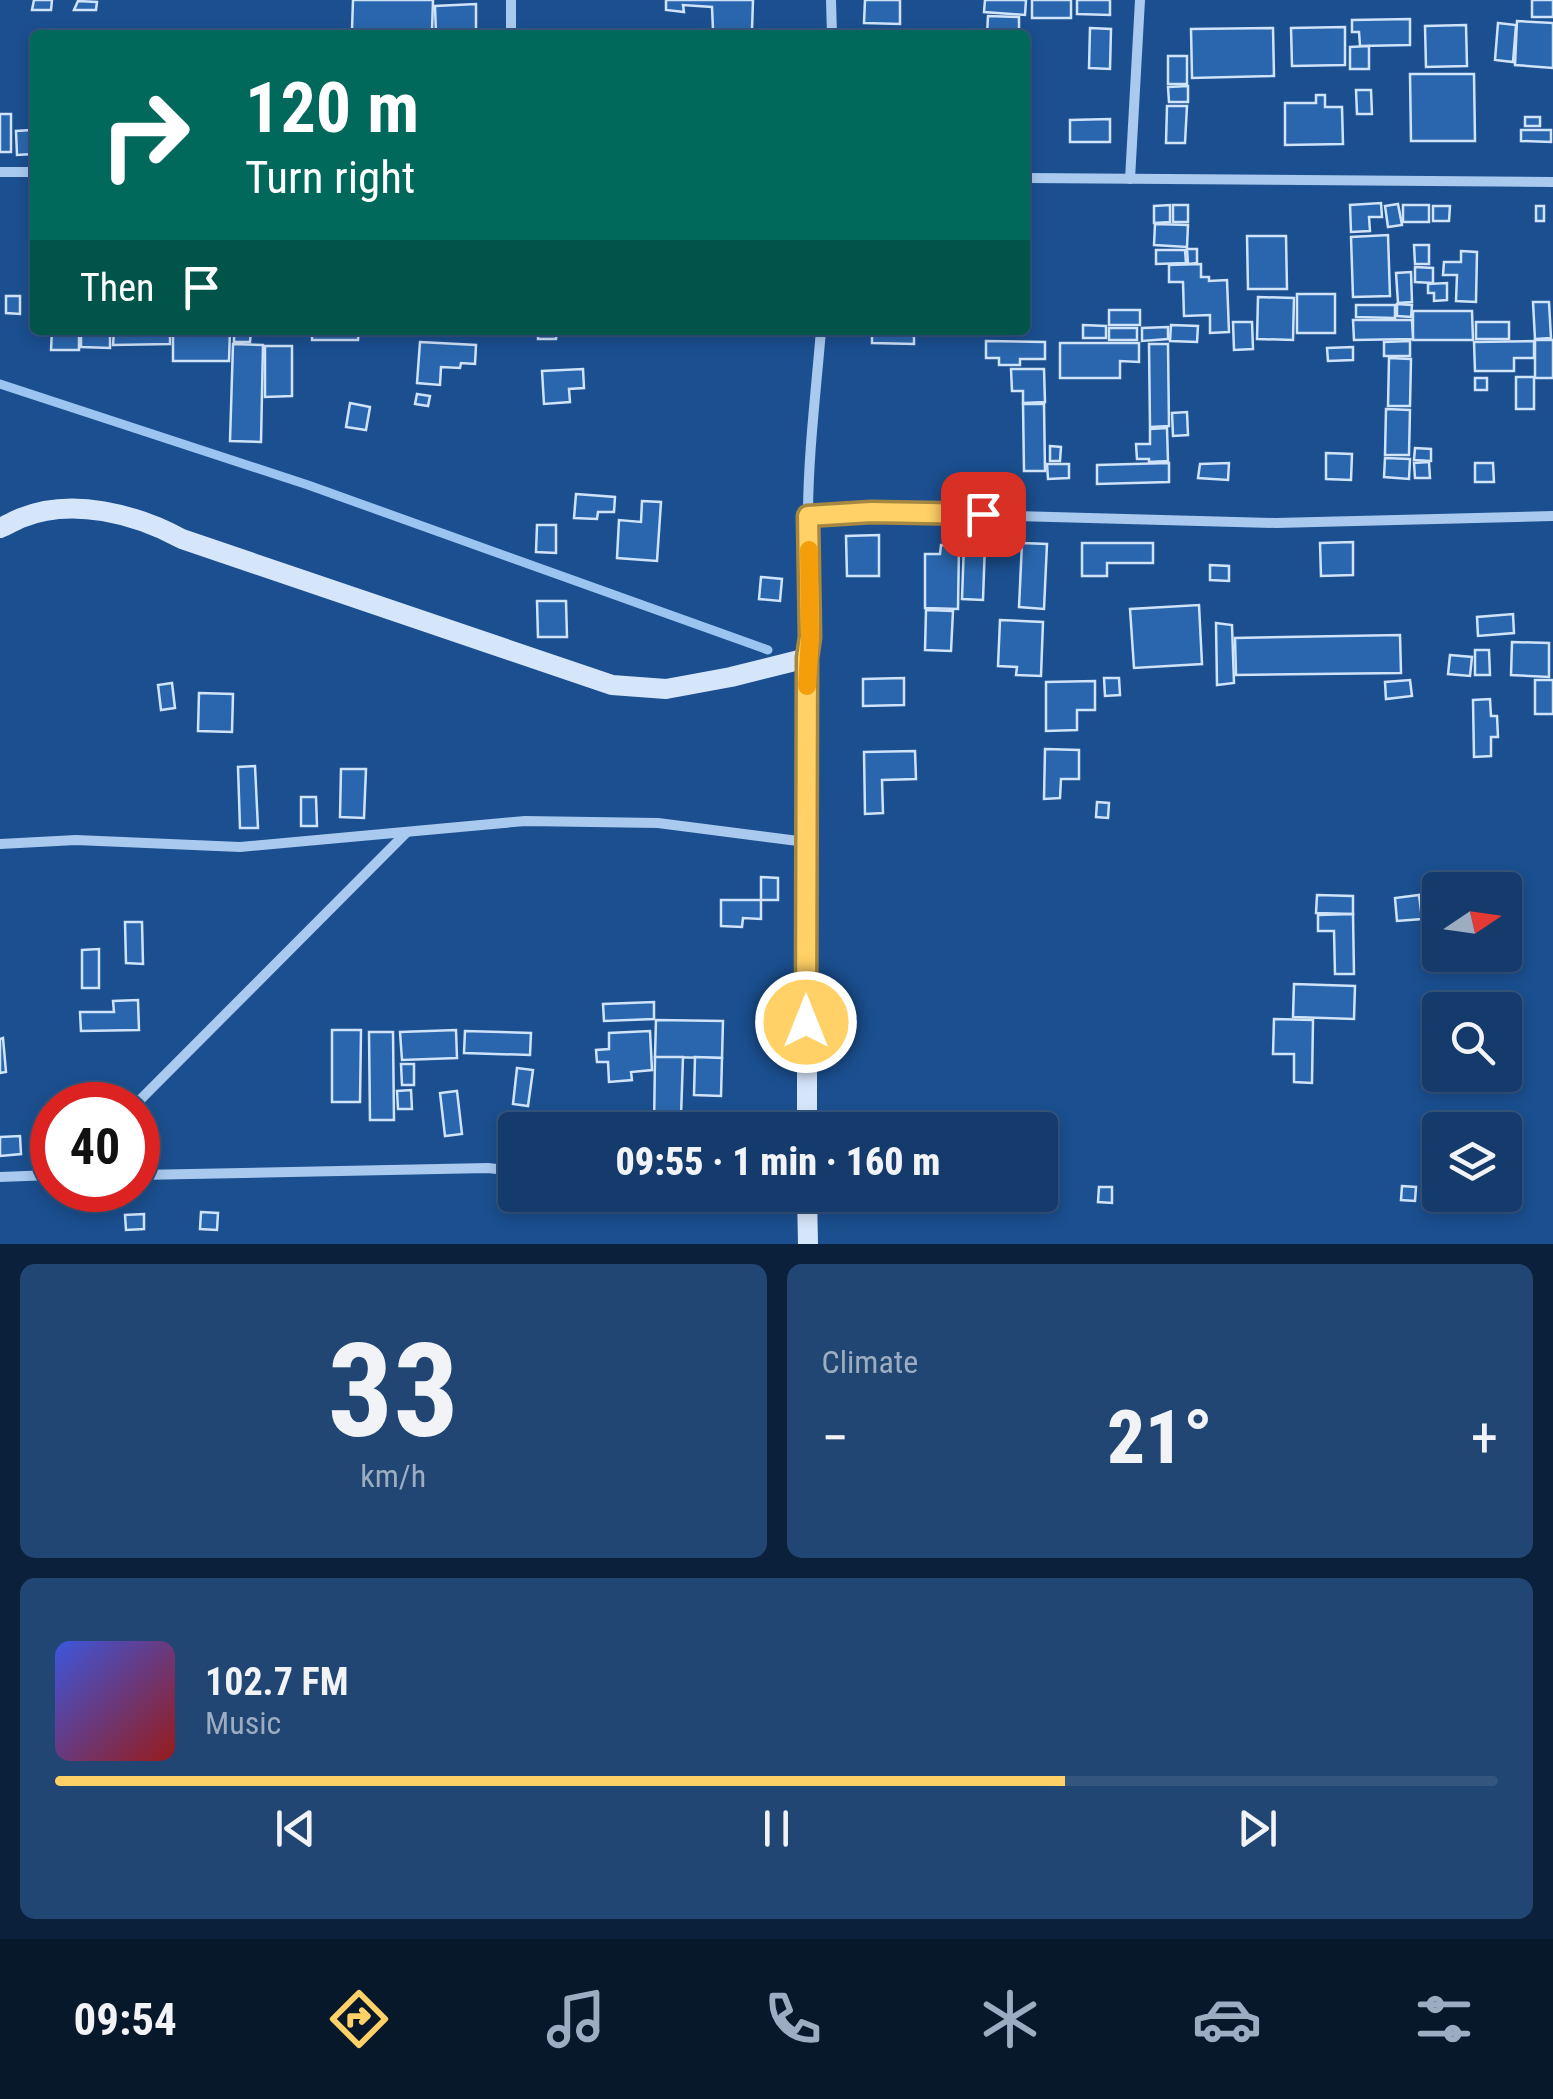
<!DOCTYPE html>
<meta charset="utf-8">
<style>
:root{--surface:#143b6b;--page:#214673;--text:#f1f3f6;--muted:#9dadc1;--line:#33557e;--accent:#ffd166}
body{margin:0;font-family:"Roboto Condensed",sans-serif;background:var(--page);color:var(--text);height:100vh;display:flex;flex-direction:column;font-size:38px;white-space:nowrap}
*{box-sizing:border-box;margin:0}
p{font-size:32px;color:var(--muted)}
.icon{flex:none;width:55px;height:55px;fill:none;stroke:currentColor;stroke-width:2;stroke-linecap:round;stroke-linejoin:round}
.map{position:relative;height:1244px;overflow:hidden}
.sheet{display:flex;flex-direction:column;gap:20px;padding:20px;background:#0b203b;flex:1}
.sheet>*{flex:none}
.guide{position:absolute;left:30px;top:30px;width:1000px;height:305px;border-radius:10px;box-shadow:0 5px 15px #0003,0 0 0 2px var(--line);background:#00695c;color:#fff;overflow:hidden}
.needle{width:65px;rotate:77deg}
.tools{position:absolute;left:1422px;top:872px;display:grid;gap:20px}
.tools a{display:grid;place-items:center;width:100px;height:100px;border-radius:10px;background:var(--surface);box-shadow:0 5px 15px #0003,0 0 0 2px var(--line);font-size:50px}
.speed{position:absolute;left:30px;top:1082px;display:flex;gap:20px;font-size:50px;font-weight:700;text-align:center}
.speed>*{display:grid;place-content:center;width:130px;height:130px;border-radius:50%;background:var(--surface);box-shadow:0 5px 15px #0003,0 0 0 2px var(--line);line-height:1}
.speed .limit{border:15px solid #d22;background:#fff;color:#111}
.pin{position:absolute;display:grid;place-items:center;width:85px;height:85px;color:#fff;margin:-42px;border-radius:20px;box-shadow:0 5px 15px #0006}
.me{position:absolute;width:110px;margin:-55px;rotate:0deg;stroke-linejoin:round;filter:drop-shadow(0 0 8px #0008)}
.turn{display:flex;align-items:center;gap:35px;height:210px;padding:0 50px;font-size:45px}
.turn .icon{width:130px;height:130px;stroke-width:2.5}
.turn b{display:block;font-size:70px;line-height:85px}
.then{display:flex;align-items:center;height:95px;padding:0 50px;background:#0003;gap:20px;font-size:38px}
.big{font-size:75px;font-weight:800;line-height:1.1}
.sheet .widget{flex:1;display:flex;flex-direction:column;justify-content:center;gap:15px;min-width:0;padding:0 35px;border-radius:15px;background:var(--page)}
.sheet .dial{align-items:center;gap:0}
.dial b{font-size:130px;line-height:1}
.song{display:flex;align-items:center;gap:30px}
.cover{width:120px;height:120px;border-radius:15px;background:linear-gradient(135deg,hsl(230 70% 55%),hsl(0 70% 35%))}
.played{height:10px;border-radius:5px;background:linear-gradient(90deg,var(--accent) 70%,var(--line) 70%)}
.keys{display:flex;justify-content:space-around;direction:ltr}
.heat{display:flex;justify-content:space-between;align-items:center;font-size:55px;direction:ltr}
.sheet .tiles{flex:1;display:grid;gap:20px;grid-template-columns:1fr 1fr}
.widget:last-child{grid-column:span 2}
.trip{position:absolute;left:498px;top:1112px;width:560px;height:100px;border-radius:10px;background:var(--surface);box-shadow:0 5px 15px #0003,0 0 0 2px var(--line);font-weight:800;line-height:100px;text-align:center}
.tabs{display:flex;height:160px;justify-content:space-around;align-items:center;background:#08182b;color:var(--muted)}
.tabs .icon{width:70px;height:70px}
.tabs .current{color:var(--accent)}
.tabs b{font-size:45px;color:var(--text)}
.map>svg:first-child{display:block}
.lines{fill:none;stroke-linecap:round;stroke-linejoin:round}
.stream{stroke:#9cc4f0;stroke-width:9}
.building{fill:#2a66ad;stroke:#cfe3fa;stroke-width:2.5}
.street{stroke:#a9c9ee;stroke-width:10}
.secondary{stroke:#d6e6fa;stroke-width:20}
.route-casing{stroke:#a68842;stroke-width:25}
.route{stroke:#ffd166;stroke-width:18}
.slow{stroke:#f59e0b;stroke-width:18}
</style>
<div class="map">
<svg width="1553" height="1244" viewBox="0 0 1553 1244">
<rect width="100%" height="100%" fill="#1b4f8f"/>
<g class="lines">
<polyline class="stream" points="0,384 308,485 768,650"/>
</g>
<g class="building">
<polygon points="34,0 52,0 51,10 32,10"/>
<polygon points="353,0 433,0 432,32 352,30"/>
<polygon points="666,0 753,0 752,30 713,30 712,7 683,5 684,12 666,10"/>
<polygon points="865,0 900,0 900,24 864,23"/>
<polygon points="985,0 1026,0 1025,15 984,12"/>
<rect x="1032" y="0" width="39" height="18"/>
<polygon points="1077,0 1110,0 1110,15 1077,14"/>
<rect x="1532" y="0" width="21" height="17"/>
<polygon points="78,1 97,2 96,10 74,10"/>
<polygon points="476,4 476,35 436,35 435,6"/>
<polygon points="988,16 1019,17 1019,35 987,35"/>
<polygon points="1410,19 1410,45 1360,46 1359,32 1352,32 1352,20"/>
<polygon points="1517,21 1553,23 1553,68 1515,65"/>
<polygon points="1498,23 1516,25 1513,62 1495,60"/>
<polygon points="1466,25 1467,66 1426,67 1425,26"/>
<polygon points="1345,27 1345,65 1292,66 1291,28"/>
<polygon points="1090,28 1111,29 1110,69 1089,68"/>
<polygon points="1273,28 1274,76 1192,78 1191,29"/>
<polygon points="1369,46 1369,69 1350,69 1350,47"/>
<rect x="1168" y="56" width="19" height="28"/>
<polygon points="1410,74 1474,74 1475,141 1411,141"/>
<polygon points="1188,86 1188,102 1169,102 1168,87"/>
<polygon points="1356,90 1371,90 1372,114 1357,114"/>
<polygon points="1316,95 1325,95 1325,107 1342,107 1343,144 1285,145 1285,103 1316,103"/>
<polygon points="1167,106 1187,106 1185,143 1166,143"/>
<rect x="0" y="114" width="11" height="38"/>
<rect x="1525" y="117" width="15" height="9"/>
<polygon points="1110,119 1110,142 1070,142 1070,120"/>
<polygon points="31,130 33,154 17,155 16,131"/>
<polygon points="1521,130 1551,130 1551,142 1521,141"/>
<polygon points="1381,203 1382,217 1369,217 1370,231 1351,232 1350,205"/>
<polygon points="1398,204 1402,225 1388,227 1385,206"/>
<polygon points="1170,205 1170,222 1154,223 1154,206"/>
<rect x="1173" y="205" width="15" height="17"/>
<rect x="1403" y="205" width="26" height="17"/>
<polygon points="1433,206 1450,206 1449,221 1433,221"/>
<rect x="1536" y="206" width="8" height="15"/>
<polygon points="1155,224 1188,225 1187,247 1154,245"/>
<polygon points="1388,235 1390,296 1353,297 1351,237"/>
<polygon points="1247,236 1286,236 1287,289 1248,289"/>
<polygon points="1414,245 1429,245 1429,264 1415,264"/>
<polygon points="1187,249 1197,249 1197,263 1188,264"/>
<polygon points="1156,250 1185,250 1186,263 1156,264"/>
<polygon points="1461,251 1477,252 1476,302 1456,301 1457,275 1443,275 1444,262 1461,262"/>
<polygon points="1201,264 1201,277 1209,277 1209,281 1227,280 1229,332 1210,333 1210,315 1184,316 1183,282 1169,282 1169,265"/>
<polygon points="1415,267 1433,268 1433,283 1415,282"/>
<polygon points="1411,272 1412,302 1398,303 1396,273"/>
<polygon points="1447,283 1447,300 1434,301 1434,293 1428,293 1428,284"/>
<rect x="1297" y="294" width="38" height="39"/>
<polygon points="6,296 20,296 20,314 6,313"/>
<polygon points="1258,297 1294,298 1293,340 1257,339"/>
<polygon points="1533,302 1549,302 1551,338 1535,339"/>
<polygon points="1397,304 1412,305 1411,317 1397,316"/>
<polygon points="1356,305 1395,305 1395,318 1356,317"/>
<rect x="1109" y="310" width="31" height="15"/>
<polygon points="1413,311 1472,311 1473,340 1413,340"/>
<polygon points="1353,320 1412,320 1413,339 1354,340"/>
<polygon points="1233,322 1252,322 1253,349 1234,350"/>
<rect x="1476" y="322" width="33" height="17"/>
<polygon points="1083,325 1106,326 1106,338 1083,338"/>
<polygon points="1171,325 1198,326 1197,342 1170,341"/>
<polygon points="1168,327 1168,339 1142,341 1142,328"/>
<rect x="1109" y="328" width="28" height="12"/>
<polygon points="52,330 79,330 79,350 51,350"/>
<polygon points="81,330 110,330 110,348 81,347"/>
<polygon points="114,330 170,330 170,344 113,345"/>
<polygon points="173,330 230,330 229,361 173,361"/>
<polygon points="234,330 251,330 250,342 234,342"/>
<polygon points="312,330 359,330 358,340 312,340"/>
<polygon points="538,330 557,330 556,339 538,339"/>
<polygon points="872,330 914,330 914,344 872,343"/>
<rect x="1535" y="340" width="18" height="38"/>
<polygon points="986,341 1045,342 1045,359 1020,359 1020,365 999,365 999,358 986,358"/>
<polygon points="1410,341 1410,356 1384,356 1384,342"/>
<polygon points="1534,341 1534,358 1514,358 1514,371 1475,371 1474,342"/>
<polygon points="420,342 476,345 475,364 461,363 460,368 441,367 440,385 417,383"/>
<polygon points="1060,343 1139,343 1139,362 1120,361 1120,378 1060,378"/>
<polygon points="233,344 263,345 261,442 230,441"/>
<polygon points="1149,344 1168,344 1169,426 1150,427"/>
<polygon points="265,346 292,346 292,396 265,397"/>
<polygon points="1353,347 1353,360 1328,361 1327,348"/>
<polygon points="1389,358 1411,359 1410,406 1388,406"/>
<polygon points="583,369 584,388 569,389 570,402 544,404 542,371"/>
<polygon points="1011,369 1044,369 1045,402 1023,403 1023,391 1012,391"/>
<rect x="1516" y="377" width="18" height="32"/>
<rect x="1475" y="378" width="12" height="12"/>
<polygon points="417,394 430,396 428,406 415,404"/>
<polygon points="350,403 370,407 366,430 346,427"/>
<polygon points="1023,404 1044,404 1045,471 1024,471"/>
<polygon points="1386,409 1410,410 1409,455 1385,455"/>
<polygon points="1187,412 1188,435 1173,436 1172,413"/>
<polygon points="1167,428 1168,461 1149,462 1149,459 1137,459 1136,444 1150,444 1150,429"/>
<polygon points="1050,446 1061,447 1060,461 1050,461"/>
<polygon points="1415,448 1431,449 1431,461 1414,460"/>
<polygon points="1326,453 1352,454 1351,480 1326,479"/>
<polygon points="1385,458 1410,459 1409,479 1384,477"/>
<polygon points="1429,462 1430,478 1415,478 1414,463"/>
<polygon points="1169,463 1169,482 1097,484 1097,465"/>
<polygon points="1229,463 1228,480 1198,478 1200,464"/>
<polygon points="1475,463 1493,463 1494,482 1475,482"/>
<polygon points="1047,464 1069,464 1069,478 1048,479"/>
<polygon points="576,494 615,497 614,512 598,512 597,519 574,518"/>
<polygon points="642,501 661,502 657,561 617,558 619,520 641,522"/>
<polygon points="537,525 556,525 556,553 536,552"/>
<polygon points="879,535 879,576 847,576 846,536"/>
<polygon points="1353,542 1353,575 1321,576 1320,543"/>
<polygon points="964,543 985,544 983,600 962,599"/>
<polygon points="1022,543 1047,544 1044,609 1019,607"/>
<polygon points="1082,543 1153,543 1153,563 1107,563 1107,576 1082,576"/>
<polygon points="941,545 959,546 958,609 925,608 925,554 940,554"/>
<polygon points="1210,565 1229,566 1229,581 1210,580"/>
<polygon points="761,577 782,579 780,601 759,599"/>
<polygon points="537,601 566,601 567,637 538,637"/>
<polygon points="1199,605 1202,664 1134,668 1130,609"/>
<polygon points="926,610 953,611 951,651 925,650"/>
<polygon points="1513,614 1514,633 1478,636 1477,617"/>
<polygon points="1000,620 1043,622 1041,676 1016,675 1017,667 998,666"/>
<polygon points="1216,623 1232,625 1234,683 1217,685"/>
<polygon points="1400,635 1401,673 1236,675 1235,638"/>
<polygon points="1512,642 1549,643 1549,677 1511,675"/>
<polygon points="1475,650 1489,650 1490,675 1475,675"/>
<polygon points="1450,655 1472,657 1470,676 1448,674"/>
<polygon points="904,678 904,705 863,706 863,679"/>
<polygon points="1104,678 1119,678 1120,695 1105,696"/>
<polygon points="1410,680 1412,696 1386,699 1385,682"/>
<rect x="1535" y="680" width="18" height="34"/>
<polygon points="1095,681 1095,710 1077,710 1077,730 1046,731 1046,682"/>
<polygon points="172,683 175,708 161,710 158,685"/>
<polygon points="199,693 233,694 232,732 198,731"/>
<polygon points="1490,699 1491,716 1497,716 1498,737 1491,737 1491,756 1474,757 1473,700"/>
<polygon points="1045,749 1079,750 1079,779 1061,779 1060,798 1044,799"/>
<polygon points="915,751 916,779 882,780 883,813 865,814 864,752"/>
<polygon points="255,766 258,828 240,828 238,767"/>
<polygon points="341,769 366,769 364,818 340,817"/>
<polygon points="301,797 316,797 317,826 301,826"/>
<polygon points="1097,802 1109,803 1108,818 1096,817"/>
<polygon points="761,877 778,878 778,900 761,900"/>
<polygon points="1317,895 1353,896 1353,914 1316,913"/>
<polygon points="1419,895 1422,919 1397,921 1395,898"/>
<polygon points="721,900 761,900 761,919 743,918 742,927 721,926"/>
<polygon points="1353,914 1354,974 1335,974 1334,931 1318,931 1318,915"/>
<polygon points="125,922 142,922 143,964 126,963"/>
<polygon points="99,949 99,988 82,988 82,950"/>
<polygon points="1294,984 1355,986 1354,1019 1293,1017"/>
<polygon points="138,1000 139,1030 81,1031 80,1012 114,1012 113,1001"/>
<polygon points="654,1002 654,1019 604,1021 603,1004"/>
<polygon points="1274,1019 1313,1020 1312,1083 1294,1082 1294,1054 1273,1054"/>
<polygon points="656,1020 723,1021 722,1058 655,1057"/>
<polygon points="332,1030 361,1030 360,1102 332,1102"/>
<polygon points="456,1030 457,1058 402,1060 400,1032"/>
<polygon points="465,1031 531,1033 530,1055 464,1053"/>
<polygon points="650,1031 652,1070 631,1072 632,1080 609,1082 608,1062 597,1062 596,1050 609,1049 609,1033"/>
<polygon points="369,1032 393,1032 394,1120 370,1120"/>
<polygon points="3,1038 6,1072 0,1073 0,1039"/>
<polygon points="655,1057 683,1057 681,1116 674,1116 674,1130 654,1130"/>
<polygon points="695,1057 722,1058 721,1096 694,1095"/>
<polygon points="401,1064 414,1064 414,1085 402,1085"/>
<polygon points="517,1068 533,1070 528,1106 513,1104"/>
<polygon points="411,1090 412,1109 398,1109 397,1091"/>
<polygon points="457,1091 462,1134 445,1136 440,1093"/>
<polygon points="20,1136 21,1154 0,1156 0,1137"/>
<polygon points="1514,1182 1515,1201 1478,1204 1477,1195 1505,1195 1505,1183"/>
<polygon points="1402,1186 1416,1187 1415,1201 1401,1200"/>
<polygon points="1099,1187 1112,1187 1112,1203 1098,1202"/>
<polygon points="201,1212 218,1213 217,1230 200,1229"/>
<polygon points="144,1214 144,1229 126,1230 125,1215"/>
</g>
<g class="lines">
<g class="street">
<polyline points="831,0 832,35"/>
<polyline points="511,35 511,0"/>
<polyline points="0,172 35,172"/>
<polyline points="1025,178 1553,182"/>
<polyline points="1130,179 1140,0"/>
<polyline points="808,516 871,512 1276,523 1553,516"/>
<path d="M807 658C814 612 808 564 808 517 808 455 816 392 821 330"/>
<polyline points="0,844 76,840 240,847 525,821 658,823 806,842"/>
<polyline points="135,1105 407,832"/>
<polyline points="138,1175 488,1168 515,1171"/>
<polyline points="0,1177 52,1175"/>
</g>
<g class="secondary">
<path d="M0 528C7 525 14 521 21 518 72 497 136 514 182 539L612 685 666 689 731 677 807 658V1130"/>
<polyline points="807,1195 808,1244"/>
</g>
</g>
<g class="lines">
<defs>
<polyline id="route" points="806,1022 807,658 810,637 808,516 871,512 983,514"/>
</defs>
<use href="#route" class="route-casing"/>
<use href="#route" class="route"/>
<polyline class="slow" points="807,686 810,637 809,550"/>
</g>
</svg>
<div class="tools">
<a><svg class="needle" viewBox="-14 -14 28 28"><path d="M0-13l5 13h-10z" fill="#e53935"/><path d="M0 13l5-13h-10z" fill="#9dadc1"/></svg></a>
<a><svg class="icon" aria-label="search" viewBox="0 0 24 24"><circle cx="10" cy="10" r="6"/><path d="M15 15l6 6"/></svg></a>
<a><svg class="icon" aria-label="layers" viewBox="0 0 24 24"><path d="M12 4l9 5-9 5-9-5zM3 14l9 5 9-5"/></svg></a>
</div>
<div class="speed"><div class="limit">40</div></div>
<div class="pin" style="left:983px;top:514px;background:#d93025"><svg class="icon" aria-label="arrive" viewBox="0 0 24 24"><path d="M6 21V4h12l-3 4 3 4H6"/></svg></div>
<svg class="me" style="left:806px;top:1022px" viewBox="-20 -20 40 40"><circle r="17" fill="#ffd166" stroke="#fff" stroke-width="3"/><path d="M0-11L8 9 0 5-8 9z" fill="#fff"/></svg>
<div class="trip">09:55 · 1 min · 160 m</div>
<div class="guide">
<div class="turn"><svg class="icon" aria-label="right" viewBox="0 0 24 24"><path d="M7 20v-9h11M14 6l5 5-5 5"/></svg><div><b>120 m</b>Turn right</div></div>
<div class="then">Then<svg class="icon" aria-label="arrive" viewBox="0 0 24 24"><path d="M6 21V4h12l-3 4 3 4H6"/></svg></div>
</div>
</div>
<section class="sheet">
<div class="tiles">
<div class="widget dial"><b>33</b><p>km/h</p></div>
<div class="widget"><p>Climate</p>
<div class="heat"><a>−</a><b class="big">21°</b><a>+</a></div>
</div>
<div class="widget">
<div class="song"><i class="cover"></i><div><b>102.7 FM</b><p>Music</p></div></div>
<div class="played"></div>
<div class="keys"><svg class="icon" aria-label="previous" viewBox="0 0 24 24"><path d="M18 5L8 12l10 7zM5 5v14"/></svg><svg class="icon" aria-label="pause" viewBox="0 0 24 24"><path d="M8 5v14M16 5v14"/></svg><svg class="icon" aria-label="next" viewBox="0 0 24 24"><path d="M6 5l10 7-10 7zM19 5v14"/></svg></div>
</div>
</div>
</section>
<nav class="tabs">
<b>09:54</b>
<svg class="icon current" aria-label="directions" viewBox="0 0 24 24"><path d="M12 3l9 9-9 9-9-9zM9 14v-3h6M13 9l2 2-2 2"/></svg>
<svg class="icon" aria-label="music" viewBox="0 0 24 24"><path d="M9 18V5l10-2v13"/><circle cx="6" cy="18" r="3"/><circle cx="16" cy="16" r="3"/></svg>
<svg class="icon" aria-label="phone" viewBox="0 0 24 24"><path d="M5 4h4l2 5-3 2q2 4 5 5l2-3 5 2v4C11 20 4 13 5 4z"/></svg>
<svg class="icon" aria-label="climate" viewBox="0 0 24 24"><path d="M12 3v18M4 7l16 10M4 17L20 7"/></svg>
<svg class="icon" aria-label="car" viewBox="0 0 24 24"><path d="M5 17H2v-5l4-1 3-4h7l3 4 3 1v5h-3M9 17h6M6 11h13"/><circle cx="7" cy="17" r="2"/><circle cx="17" cy="17" r="2"/></svg>
<svg class="icon" aria-label="filters" viewBox="0 0 24 24"><path d="M4 7h16M4 17h16"/><circle cx="9" cy="7" r="2"/><circle cx="15" cy="17" r="2"/></svg>
</nav>
